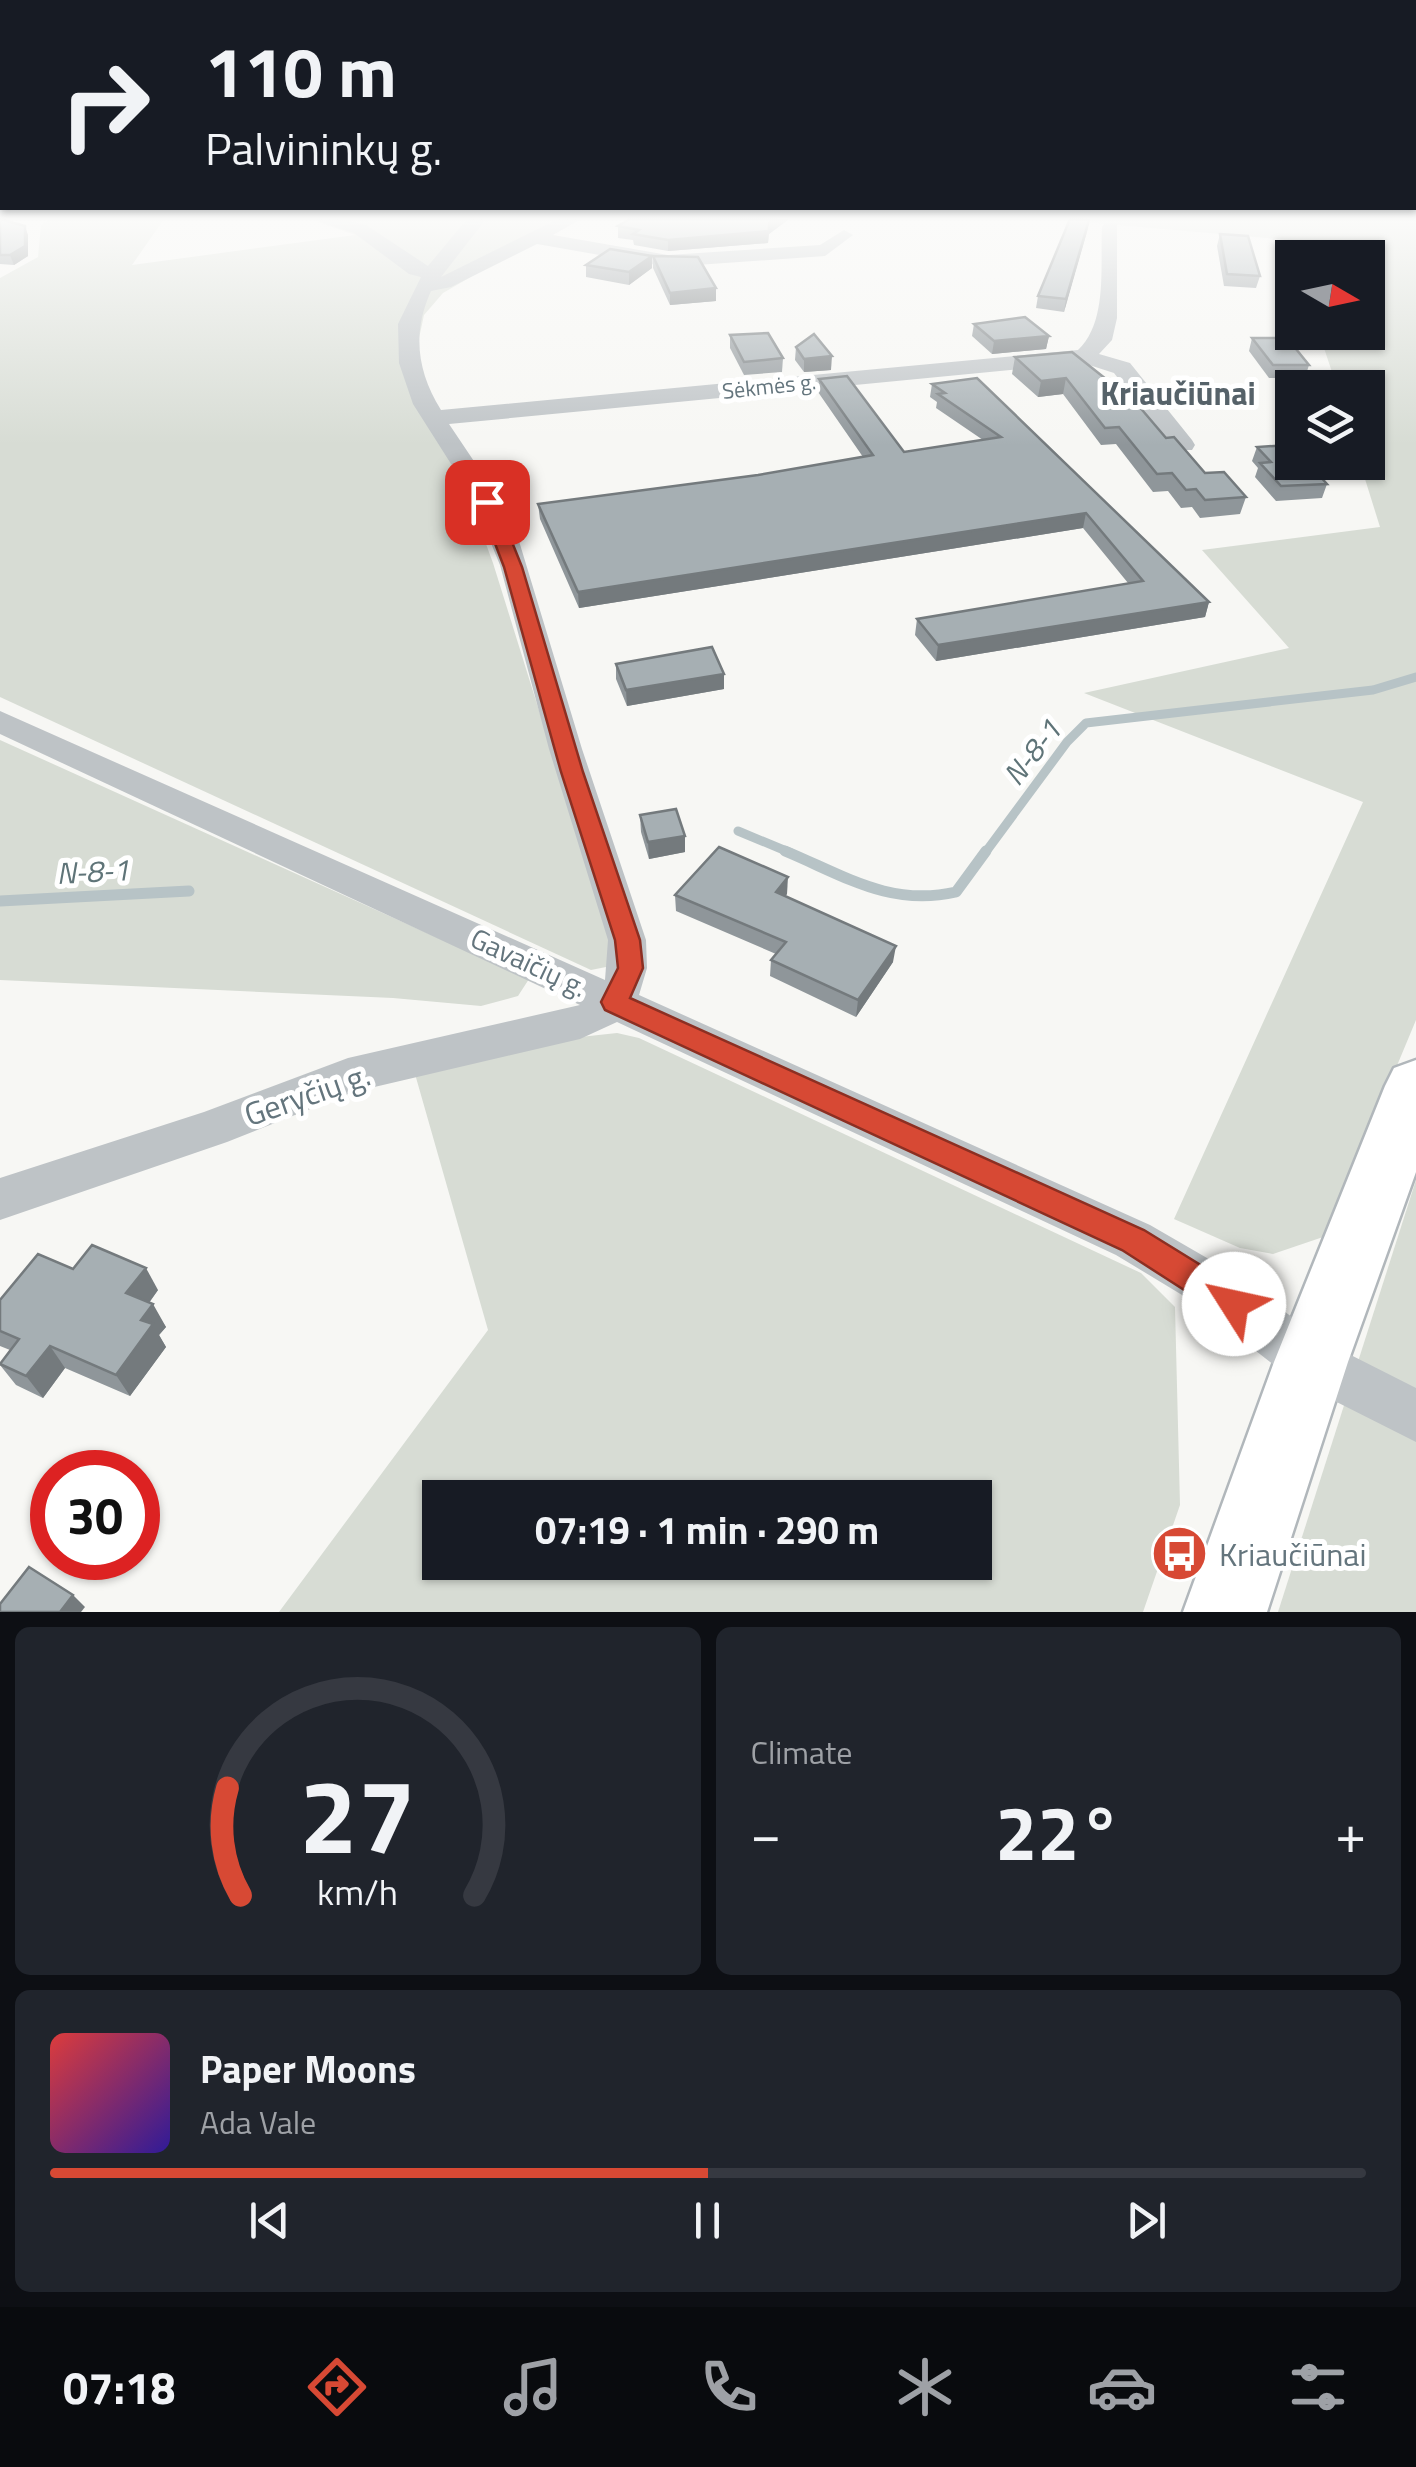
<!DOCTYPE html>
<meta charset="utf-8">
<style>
:root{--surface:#171b24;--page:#20242c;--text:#f1f3f6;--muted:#9ea1a6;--line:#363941;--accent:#d74934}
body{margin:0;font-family:"Titillium Web",sans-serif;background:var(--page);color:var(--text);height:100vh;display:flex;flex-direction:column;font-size:38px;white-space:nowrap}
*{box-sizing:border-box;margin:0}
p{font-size:32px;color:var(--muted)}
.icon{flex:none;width:55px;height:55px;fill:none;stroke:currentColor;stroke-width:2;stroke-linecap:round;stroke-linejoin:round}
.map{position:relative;height:1612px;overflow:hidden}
.sheet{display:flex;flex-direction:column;gap:15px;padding:15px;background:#0d0f14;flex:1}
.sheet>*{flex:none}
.hud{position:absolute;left:0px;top:0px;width:1418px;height:210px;box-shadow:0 2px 8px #0004;background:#171b24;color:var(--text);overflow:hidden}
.needle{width:65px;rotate:99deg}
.fabs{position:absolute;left:1275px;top:240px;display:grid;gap:20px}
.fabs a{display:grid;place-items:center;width:110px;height:110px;border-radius:0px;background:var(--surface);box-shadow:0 2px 8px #0004;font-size:50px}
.speed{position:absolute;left:30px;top:1450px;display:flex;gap:20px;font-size:50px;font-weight:700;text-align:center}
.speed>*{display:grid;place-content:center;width:130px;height:130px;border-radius:50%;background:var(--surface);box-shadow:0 2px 8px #0004;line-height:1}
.speed .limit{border:15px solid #d22;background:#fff;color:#111}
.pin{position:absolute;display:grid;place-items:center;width:85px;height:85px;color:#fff;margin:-42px;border-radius:20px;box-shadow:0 5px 15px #0006}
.me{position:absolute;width:110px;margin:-55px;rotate:305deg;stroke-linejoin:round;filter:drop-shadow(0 0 8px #0008)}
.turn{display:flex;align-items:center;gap:35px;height:210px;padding:0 40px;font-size:45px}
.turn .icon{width:130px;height:130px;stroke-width:2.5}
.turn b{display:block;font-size:70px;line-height:85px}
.big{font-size:75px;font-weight:700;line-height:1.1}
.sheet .card{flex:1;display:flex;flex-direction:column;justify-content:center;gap:15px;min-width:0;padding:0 35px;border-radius:15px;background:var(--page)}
.sheet .dial{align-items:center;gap:0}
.dial svg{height:260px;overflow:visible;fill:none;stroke:var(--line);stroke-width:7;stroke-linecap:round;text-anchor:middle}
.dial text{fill:var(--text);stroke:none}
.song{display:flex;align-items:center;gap:30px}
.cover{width:120px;height:120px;border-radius:15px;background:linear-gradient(135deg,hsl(0 70% 55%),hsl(250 70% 35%))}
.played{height:10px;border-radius:5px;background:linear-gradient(90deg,var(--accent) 50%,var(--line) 50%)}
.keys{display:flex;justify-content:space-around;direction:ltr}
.heat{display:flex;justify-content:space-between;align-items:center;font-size:55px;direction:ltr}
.sheet .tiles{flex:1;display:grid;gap:15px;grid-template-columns:1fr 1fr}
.card:last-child{grid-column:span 2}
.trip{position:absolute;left:422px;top:1480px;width:570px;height:100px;border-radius:0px;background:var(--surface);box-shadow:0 2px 8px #0004;font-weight:700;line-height:100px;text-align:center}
.dock{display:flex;height:160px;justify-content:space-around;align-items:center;background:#090b0e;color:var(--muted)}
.dock .icon{width:70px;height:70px}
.dock .active{color:var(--accent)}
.dock b{font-size:45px;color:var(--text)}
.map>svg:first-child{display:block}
.green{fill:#d7dcd4;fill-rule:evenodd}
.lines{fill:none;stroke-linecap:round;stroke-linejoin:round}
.stream-far1{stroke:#b7c3c6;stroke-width:9}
.stream{stroke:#b7c3c6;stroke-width:11}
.secondary-casing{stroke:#b1b7bb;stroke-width:5}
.minor{fill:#bec3c6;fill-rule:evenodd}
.secondary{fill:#fff;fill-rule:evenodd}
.wall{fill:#8f969a}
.shaded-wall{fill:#747a7d}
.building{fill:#a6afb3;stroke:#747a7d;stroke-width:2.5}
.route{fill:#d74934;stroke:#8c2f22;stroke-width:2.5}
.labels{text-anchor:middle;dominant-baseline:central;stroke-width:10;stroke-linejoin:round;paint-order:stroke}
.far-street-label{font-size:22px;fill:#64757d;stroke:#fff}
.street-label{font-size:28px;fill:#64757d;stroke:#fff}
.water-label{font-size:30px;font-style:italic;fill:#5f7478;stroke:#fff}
.far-district-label{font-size:32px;font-weight:bold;fill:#566269;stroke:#fff}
.near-street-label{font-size:32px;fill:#64757d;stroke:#fff}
.near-poi-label{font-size:32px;fill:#64757d;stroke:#fff;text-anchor:start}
</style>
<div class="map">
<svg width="1416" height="1612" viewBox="0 0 1416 1612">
<rect width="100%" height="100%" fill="#f7f7f4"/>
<g class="green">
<polygon points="49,219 164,219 132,265 355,235 318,222 324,219 581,219 531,242 443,293 424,315 416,352 424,413 465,487 493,563 614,951 606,967 591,970 0,697 0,278 38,257 41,225"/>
<polygon points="1049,219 1416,219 1416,1020 1326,1236 1273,1254 1240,1248 1174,1219 1363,802 1084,693 1289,648 1202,550 1380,527 1360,463 1368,462 1368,388 1337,387 1319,333 1368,332 1368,258 1296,257 1290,240"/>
<polygon points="0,740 529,979 518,996 481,1006 393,998 0,980"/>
<path d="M617 1033 639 1038 1141 1273 1175 1307 1180 1505 1143 1612H279L488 1330 415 1074 571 1038ZM440 1498H975V1562H440Z"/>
<polygon points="1416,1180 1416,1612 1278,1612"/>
</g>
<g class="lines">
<g class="stream-far1">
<polyline points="738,831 791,853"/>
<polyline points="985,853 1067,742 1086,723 1373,690 1416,677"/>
</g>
<g class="stream">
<path d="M785 851C845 876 890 907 956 892L986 851"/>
<polyline points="0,901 189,891"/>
</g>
<defs>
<polygon id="secondary" points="1416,1060 1416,1172 1348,1362 1267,1612 1183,1612 1274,1362 1385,1086 1394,1068"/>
</defs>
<use href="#secondary" class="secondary-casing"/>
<path class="minor" d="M311 219H342L366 225 428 266 467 219H486L441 277 558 219H581L553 235 668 255 820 245 844 230 853 235 825 256 668 267 537 244 451 287 431 291C412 333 417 371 441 410L1078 350C1108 322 1100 266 1102 227L1105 223H1117V318L1112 340 1099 354 1130 363 1192 440 1195 445 1192 450H1174L1114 373 1083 363 449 424 498 497 519 541 582 749 646 940 647 968 639 995 1150 1225 1226 1269 1329 1344 1416 1388V1442L1293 1380 1192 1301 1116 1255 617 1022 580 1039 353 1092 227 1142 0 1220V1178L204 1112 348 1058 580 1005 0 734V711L605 980 608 940 549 749 500 565 472 497 413 404 399 363 398 324 421 277 409 274 354 233Z"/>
<use href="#secondary" class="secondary"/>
</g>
<g class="wall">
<polygon points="0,219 28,235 28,256 14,265 0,264"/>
<polygon points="789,219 769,234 768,243 668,251 634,245 633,240 618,238 618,226"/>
<polygon points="1089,220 1064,312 1036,308 1038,296"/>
<polygon points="1220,234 1260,276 1256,288 1224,286 1217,246"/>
<polygon points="652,256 652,268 629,285 586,277 586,265"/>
<polygon points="653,256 716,301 670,305 653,268"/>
<polygon points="974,324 1049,336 1046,349 992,354 972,336"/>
<polygon points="730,335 783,358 782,372 744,375 730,348"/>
<polygon points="1252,338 1309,365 1305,378 1269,378 1249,351"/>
<polygon points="796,347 831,370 804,372 795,360"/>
<polygon points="1072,352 1205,473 1246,497 1240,514 1200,518 1192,507 1181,508 1168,491 1153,492 1116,444 1101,445 1063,394 1038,397 1012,374 1015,357"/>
<polygon points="977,378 1209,602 1205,617 936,661 915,635 917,619 1128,583 1083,528 579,608 540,519 538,504 758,475 863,457 818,392 819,379 904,452 983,440 936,408 937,402 930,397 932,384"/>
<polygon points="1257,447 1327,484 1322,498 1276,501 1255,477 1258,468 1252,461"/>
<polygon points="616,664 724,689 627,706 616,679"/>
<polygon points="640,815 685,852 649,859 641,832"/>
<polygon points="787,894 785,896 893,962 856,1017 770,976 771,960 776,954 676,911 675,895"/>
<polygon points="158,1290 149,1303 166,1327 159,1335 166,1347 130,1396 65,1368 43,1398 16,1385 0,1365 10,1350 0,1346 0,1300"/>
</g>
<g class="shaded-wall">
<polygon points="774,219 789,219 769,234 769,223"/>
<polygon points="1089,220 1087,232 1064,312 1066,299"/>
<polygon points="25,226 28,235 28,256 14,265 10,255"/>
<polygon points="769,231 768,243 668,251 668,240"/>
<polygon points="652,256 652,268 629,285 629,272"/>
<polygon points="716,288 716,301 670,305 670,293"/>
<polygon points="1049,336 1046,349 992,354 994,341"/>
<polygon points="832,356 831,370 804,372 804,359"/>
<polygon points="1066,378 1063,394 1038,397 1041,381"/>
<polygon points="1086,513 1083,528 579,608 578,592"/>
<polygon points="1209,602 1205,617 936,661 938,645"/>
<polygon points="724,674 724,689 627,706 626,690"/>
<polygon points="685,836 685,852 649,859 648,842"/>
<polygon points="788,877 787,894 775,909 776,892"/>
<polygon points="896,946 893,962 856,1017 858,1000"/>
<polygon points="146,1268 158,1290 140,1315 126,1293"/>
<polygon points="153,1304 166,1327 159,1335 166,1347 130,1396 116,1375 141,1320"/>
<polygon points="50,1346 65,1368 43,1398 26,1376"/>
<polygon points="73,1595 85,1607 81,1612 60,1612"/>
</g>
<g class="building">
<polygon points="0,219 25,226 25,246 10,255 0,255"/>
<polygon points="630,219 774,219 769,223 769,231 668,240 633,234 639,230 618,226"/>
<polygon points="1070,219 1089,220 1066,299 1038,296"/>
<polygon points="1220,234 1248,236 1260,276 1227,274"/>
<polygon points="610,249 652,256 629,272 586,265"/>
<polygon points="653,256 698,257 716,288 670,293"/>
<polygon points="1025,317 1049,336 994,341 974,324"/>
<polygon points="768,333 783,358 744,362 730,335"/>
<polygon points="814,334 832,356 804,359 796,347"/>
<polygon points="1252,338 1287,338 1309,365 1273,365"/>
<polygon points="1072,352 1121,391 1126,391 1166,438 1174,437 1205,473 1224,472 1246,497 1205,500 1196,489 1186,490 1172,473 1157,474 1119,427 1105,428 1066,378 1041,381 1015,357"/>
<polygon points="847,376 904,452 1001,437 938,394 945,393 932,384 977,378 1209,602 938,645 917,619 1143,581 1086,513 578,592 538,504 758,475 873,455 819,379"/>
<polygon points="1290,445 1292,447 1292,462 1307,462 1327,484 1281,486 1260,463 1271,462 1257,447"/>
<polygon points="712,647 724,674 626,690 616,664"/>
<polygon points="676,809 685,836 648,842 640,815"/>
<polygon points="719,847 788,877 776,892 896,946 858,1000 771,960 786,942 675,895"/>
<polygon points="92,1245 146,1268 126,1293 153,1304 141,1320 153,1324 116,1375 50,1346 26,1376 0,1364 19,1339 0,1331 0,1300 38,1254 73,1269"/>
<polygon points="29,1567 73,1595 60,1612 0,1612 0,1604"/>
</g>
<linearGradient id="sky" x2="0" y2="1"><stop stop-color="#94bada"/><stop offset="0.49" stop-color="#fbfbfa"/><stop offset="1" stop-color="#fbfbfa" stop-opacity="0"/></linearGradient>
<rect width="1416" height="445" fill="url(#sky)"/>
<polygon class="route" points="487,497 496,502 522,567 583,772 640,940 643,968 630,998 1144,1230 1246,1293 1250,1304 1246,1315 1234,1320 1223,1315 1122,1250 605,1010 601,1002 618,968 615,940 561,772 504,567 479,502"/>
<defs>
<symbol id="bus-disc" viewBox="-11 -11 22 22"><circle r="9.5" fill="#d74934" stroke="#fff"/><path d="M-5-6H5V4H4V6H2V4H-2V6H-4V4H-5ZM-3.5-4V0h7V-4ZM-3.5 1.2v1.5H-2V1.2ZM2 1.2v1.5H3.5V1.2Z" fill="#fff"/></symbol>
</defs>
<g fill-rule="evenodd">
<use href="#bus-disc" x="1148" y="1522" width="63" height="63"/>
</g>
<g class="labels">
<g class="far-street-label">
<text transform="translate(769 386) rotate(-6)">Sėkmės g.</text>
</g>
<g class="street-label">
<text transform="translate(529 962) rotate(25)">Gavaičių g.</text>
</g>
<g class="water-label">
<text transform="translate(1032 752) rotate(-52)">N-8-1</text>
<text transform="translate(93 871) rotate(-3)">N-8-1</text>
</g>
<g class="far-district-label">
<text x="1178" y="393">Kriaučiūnai</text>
</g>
<g class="near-street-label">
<text transform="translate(307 1094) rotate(-19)">Geryčių g.</text>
</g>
<g class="near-poi-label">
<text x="1219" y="1554">Kriaučiūnai</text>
</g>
</g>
</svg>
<div class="fabs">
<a><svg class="needle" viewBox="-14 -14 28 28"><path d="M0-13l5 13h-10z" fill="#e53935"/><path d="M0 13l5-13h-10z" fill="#9ea1a6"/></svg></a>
<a><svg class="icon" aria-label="layers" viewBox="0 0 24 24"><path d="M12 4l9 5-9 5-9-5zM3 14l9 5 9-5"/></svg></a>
</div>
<div class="speed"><div class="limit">30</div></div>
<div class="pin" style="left:487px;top:502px;background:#d93025"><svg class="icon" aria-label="arrive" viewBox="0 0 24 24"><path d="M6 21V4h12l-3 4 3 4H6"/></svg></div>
<svg class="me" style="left:1234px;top:1304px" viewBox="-20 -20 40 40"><circle r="19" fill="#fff"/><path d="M0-13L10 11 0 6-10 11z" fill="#d74934"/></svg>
<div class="trip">07:19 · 1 min · 290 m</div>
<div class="hud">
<div class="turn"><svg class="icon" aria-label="right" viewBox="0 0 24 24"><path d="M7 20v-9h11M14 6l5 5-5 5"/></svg><div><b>110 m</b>Palvininkų g.</div></div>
</div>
</div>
<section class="sheet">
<div class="tiles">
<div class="card dial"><svg viewBox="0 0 100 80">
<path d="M14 69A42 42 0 1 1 86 69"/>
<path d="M14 69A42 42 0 0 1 10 36" stroke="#d74934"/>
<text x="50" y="56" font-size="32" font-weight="700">27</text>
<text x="50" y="72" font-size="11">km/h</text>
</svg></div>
<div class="card"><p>Climate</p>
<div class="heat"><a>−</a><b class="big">22°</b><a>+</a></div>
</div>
<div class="card">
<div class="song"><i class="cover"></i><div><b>Paper Moons</b><p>Ada Vale</p></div></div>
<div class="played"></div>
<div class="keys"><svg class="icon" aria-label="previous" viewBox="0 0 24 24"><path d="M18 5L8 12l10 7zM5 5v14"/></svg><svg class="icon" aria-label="pause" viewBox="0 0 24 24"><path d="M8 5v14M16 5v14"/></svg><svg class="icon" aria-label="next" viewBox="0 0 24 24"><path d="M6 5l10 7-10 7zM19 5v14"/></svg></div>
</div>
</div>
</section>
<nav class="dock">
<b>07:18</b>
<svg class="icon active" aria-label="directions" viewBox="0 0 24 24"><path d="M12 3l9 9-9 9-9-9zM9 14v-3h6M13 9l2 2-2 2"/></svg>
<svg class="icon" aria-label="music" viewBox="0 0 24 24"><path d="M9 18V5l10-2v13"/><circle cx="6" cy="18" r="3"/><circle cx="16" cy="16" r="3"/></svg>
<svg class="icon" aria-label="phone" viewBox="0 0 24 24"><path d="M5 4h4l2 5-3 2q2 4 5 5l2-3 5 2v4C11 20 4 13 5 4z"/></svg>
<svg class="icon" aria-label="climate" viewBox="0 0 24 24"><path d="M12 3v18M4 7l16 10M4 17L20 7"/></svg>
<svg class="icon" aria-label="car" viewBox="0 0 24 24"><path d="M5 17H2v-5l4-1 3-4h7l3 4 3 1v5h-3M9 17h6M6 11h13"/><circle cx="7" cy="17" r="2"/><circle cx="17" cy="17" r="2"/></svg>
<svg class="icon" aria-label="filters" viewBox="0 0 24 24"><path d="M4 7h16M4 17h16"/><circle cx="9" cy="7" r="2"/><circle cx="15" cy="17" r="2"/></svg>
</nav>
